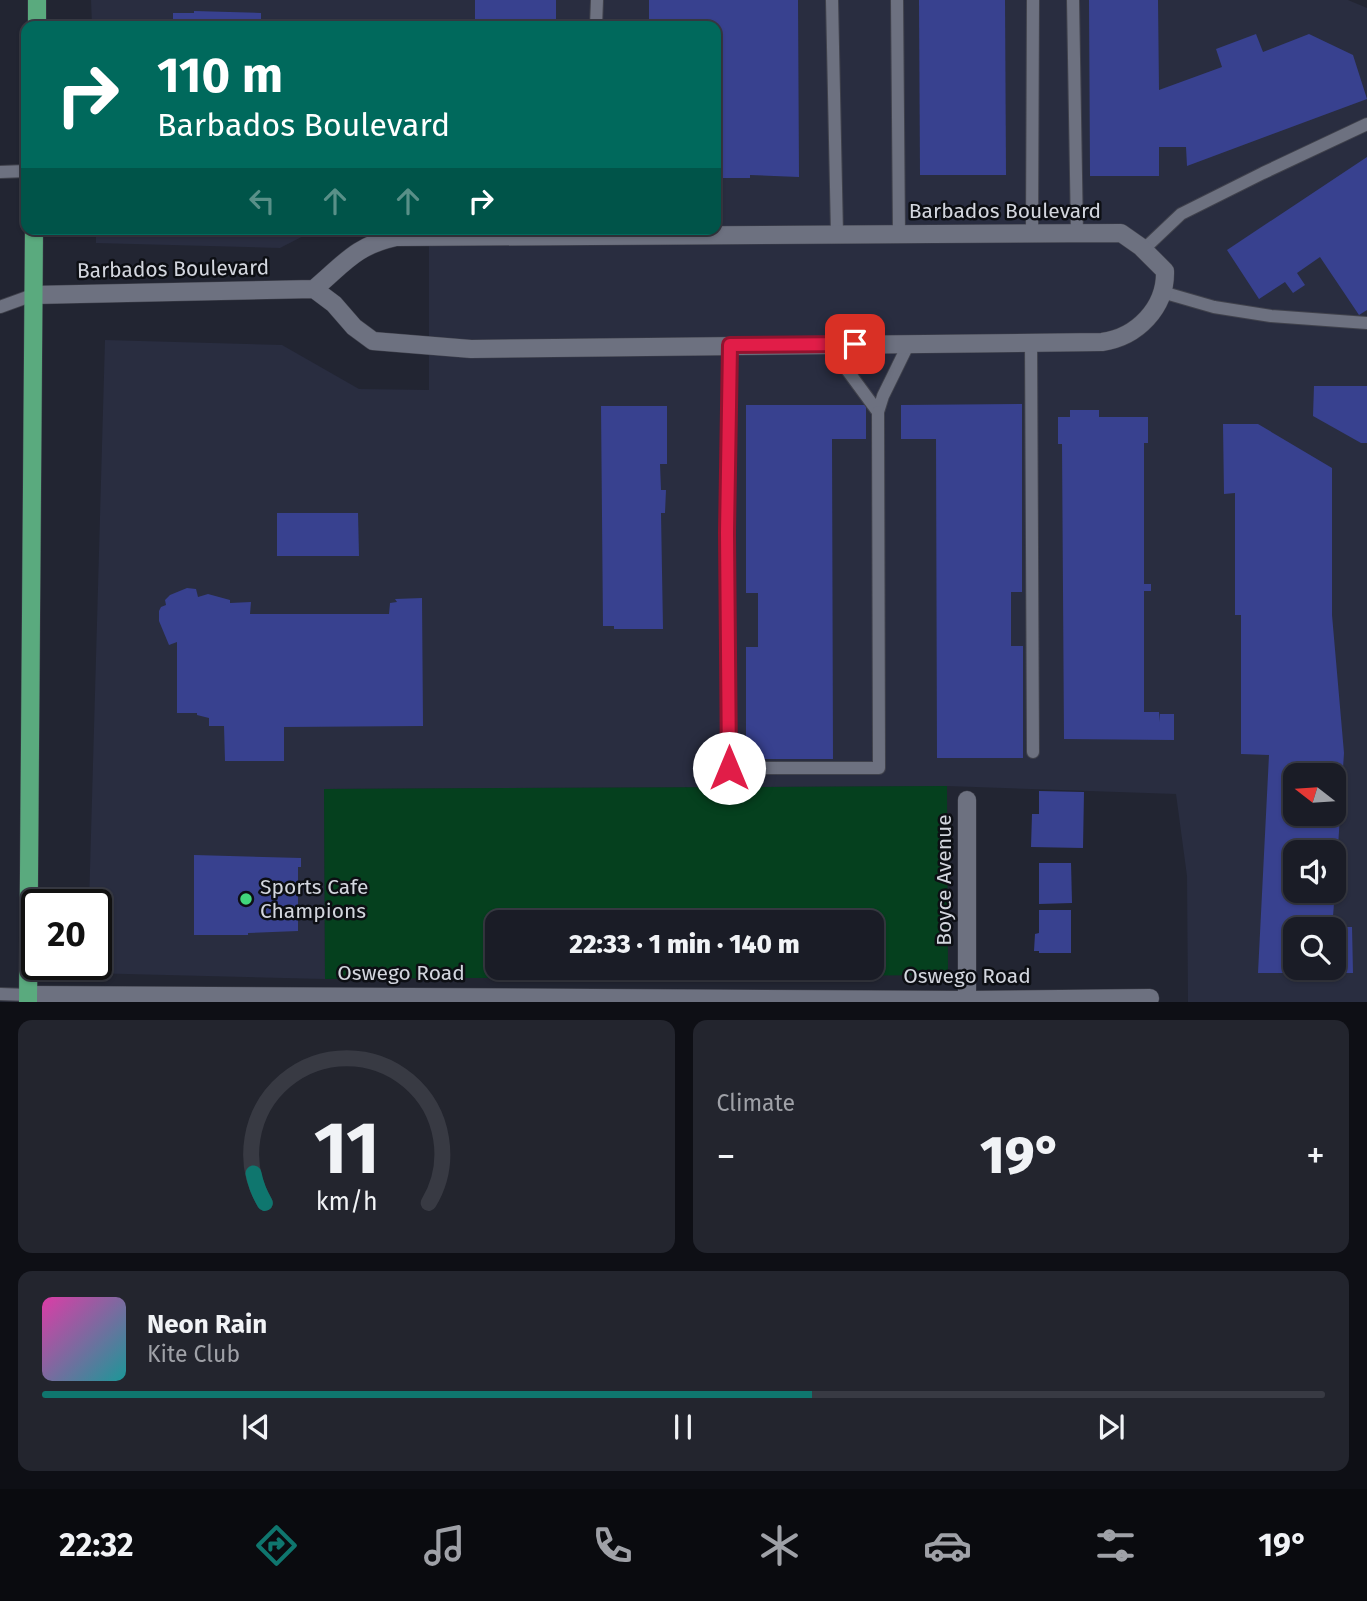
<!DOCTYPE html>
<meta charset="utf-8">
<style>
:root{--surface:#1a1c26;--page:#23252e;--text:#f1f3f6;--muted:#9fa1a7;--line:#383a43;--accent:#0f766e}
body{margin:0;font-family:"Fira Sans",sans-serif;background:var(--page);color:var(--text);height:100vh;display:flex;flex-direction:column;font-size:26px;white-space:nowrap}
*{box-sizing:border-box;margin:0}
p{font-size:23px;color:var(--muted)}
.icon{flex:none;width:38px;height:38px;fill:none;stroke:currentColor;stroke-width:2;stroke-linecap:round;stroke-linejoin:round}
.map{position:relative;height:1002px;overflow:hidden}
.sheet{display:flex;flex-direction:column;gap:18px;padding:18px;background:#0e0f15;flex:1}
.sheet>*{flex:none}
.hud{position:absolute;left:21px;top:21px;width:700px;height:214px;border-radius:14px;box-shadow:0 2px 5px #0004,0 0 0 2px var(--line);background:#00695c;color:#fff;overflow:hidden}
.needle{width:46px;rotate:287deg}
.controls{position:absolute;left:1283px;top:763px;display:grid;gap:14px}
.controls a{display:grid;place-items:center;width:63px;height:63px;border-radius:14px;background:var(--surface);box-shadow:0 2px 5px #0004,0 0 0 2px var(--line);font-size:35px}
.speed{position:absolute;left:21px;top:889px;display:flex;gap:14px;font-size:35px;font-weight:700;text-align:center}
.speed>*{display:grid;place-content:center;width:91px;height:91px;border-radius:50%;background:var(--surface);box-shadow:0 2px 5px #0004,0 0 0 2px var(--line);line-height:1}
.speed .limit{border:4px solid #111;border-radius:10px;background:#fff;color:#111}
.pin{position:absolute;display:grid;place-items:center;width:60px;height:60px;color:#fff;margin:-30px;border-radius:14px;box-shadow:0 4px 10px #0006}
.me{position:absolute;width:77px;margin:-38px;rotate:0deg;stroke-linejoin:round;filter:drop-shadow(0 0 5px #0008)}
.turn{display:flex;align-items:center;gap:24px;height:147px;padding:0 21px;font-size:32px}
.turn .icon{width:91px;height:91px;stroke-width:2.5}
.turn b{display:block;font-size:49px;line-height:60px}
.lanes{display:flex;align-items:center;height:66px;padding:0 21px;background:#0003;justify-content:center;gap:35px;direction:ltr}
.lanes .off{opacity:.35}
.big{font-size:52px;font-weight:800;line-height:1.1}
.sheet .card{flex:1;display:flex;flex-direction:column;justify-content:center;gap:10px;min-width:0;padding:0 24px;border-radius:14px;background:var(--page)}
.sheet .dial{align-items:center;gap:0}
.dial svg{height:182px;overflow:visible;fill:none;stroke:var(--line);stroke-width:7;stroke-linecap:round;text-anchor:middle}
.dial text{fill:var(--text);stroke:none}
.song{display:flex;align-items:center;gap:21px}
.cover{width:84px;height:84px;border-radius:10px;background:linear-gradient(135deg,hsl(320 70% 55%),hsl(180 70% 35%))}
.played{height:7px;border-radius:4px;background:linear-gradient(90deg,var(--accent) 60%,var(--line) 60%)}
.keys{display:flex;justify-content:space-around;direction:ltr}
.heat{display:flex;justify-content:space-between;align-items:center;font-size:38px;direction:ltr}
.sheet .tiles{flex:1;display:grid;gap:18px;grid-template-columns:1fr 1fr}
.card:last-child{grid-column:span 2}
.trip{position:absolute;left:485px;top:910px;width:399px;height:70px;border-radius:14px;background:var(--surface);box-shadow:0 2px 5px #0004,0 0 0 2px var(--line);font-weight:800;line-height:70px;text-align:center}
.menu{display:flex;height:112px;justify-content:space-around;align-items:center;background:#0a0b0f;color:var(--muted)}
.menu .icon{width:49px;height:49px}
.menu .on{color:var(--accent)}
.menu b{font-size:32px;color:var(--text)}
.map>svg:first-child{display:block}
.built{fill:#292d40;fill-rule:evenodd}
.green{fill:#05401e;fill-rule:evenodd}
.building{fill:#38418f;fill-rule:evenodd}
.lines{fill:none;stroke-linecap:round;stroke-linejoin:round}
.service-casing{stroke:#40424c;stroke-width:14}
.minor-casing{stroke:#40424c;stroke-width:19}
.primary-casing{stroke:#40424c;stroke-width:19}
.service{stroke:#6d7180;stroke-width:12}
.minor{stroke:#6d7180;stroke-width:18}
.primary{stroke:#5aaa7e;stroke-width:18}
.route-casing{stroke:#92132f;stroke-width:18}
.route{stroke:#e11d48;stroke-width:12}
.poi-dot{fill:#41d77c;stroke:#0d0f14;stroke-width:2.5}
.labels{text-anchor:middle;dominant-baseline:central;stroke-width:5;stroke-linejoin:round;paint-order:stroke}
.street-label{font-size:21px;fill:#d3d6de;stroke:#0d0f14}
.poi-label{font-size:21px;fill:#d3d6de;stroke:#0d0f14;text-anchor:start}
</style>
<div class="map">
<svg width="1367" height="1003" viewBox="0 0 1367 1003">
<rect width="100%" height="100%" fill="#222532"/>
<g class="built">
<path d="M91 0H1348L1367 8V1002H1188L1187 876 1176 794 947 786 324 789 325 979 87 973V964H96V905H89L105 340 282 345 359 389 429 390V229H716V26H92ZM1295 775H1334V814H1295ZM1295 852H1334V891H1295ZM1295 929H1334V968H1295Z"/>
<polygon points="96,229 317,229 280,248 96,243"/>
</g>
<path class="green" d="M947 786 948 975 325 979 324 789ZM497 922H872V968H497Z"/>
<g class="building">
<rect x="475" y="0" width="81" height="26"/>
<polygon points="649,0 798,0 799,177 750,175 750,178 716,178 716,26 649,26"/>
<polygon points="919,0 1005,0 1006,175 920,175"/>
<polygon points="1089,0 1158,0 1159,90 1222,67 1216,49 1256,34 1263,52 1309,34 1353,55 1367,99 1187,166 1186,147 1159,147 1159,176 1090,176"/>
<polygon points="194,11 261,13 261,19 276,19 276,26 173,26 173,13 194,13"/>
<rect x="292" y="21" width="118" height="5"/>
<polygon points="1367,157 1367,310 1359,315 1320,257 1297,273 1305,285 1293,293 1285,282 1259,299 1227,250"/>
<polygon points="1314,386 1367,386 1367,443 1361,443 1313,416"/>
<polygon points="1022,404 1022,592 1011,592 1011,646 1023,646 1023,758 937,758 936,439 901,439 901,405"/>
<polygon points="746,405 866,405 866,439 832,439 833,759 746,759 746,647 758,647 758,593 746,593"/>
<polygon points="601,406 667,406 667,464 660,464 661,490 666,490 665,513 661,513 663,629 614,629 614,626 603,626"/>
<polygon points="1070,410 1099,410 1099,417 1148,417 1148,443 1144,443 1144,584 1151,584 1151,591 1144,591 1144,712 1159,712 1160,722 1160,714 1174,714 1174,740 1064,739 1062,444 1058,444 1058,417 1070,417"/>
<path d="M1223 424H1258L1332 468V615L1344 753 1336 878H1334V852H1295V891H1335L1333 916 1344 927H1352L1353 973H1258L1269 755 1241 754V615H1235V493L1224 494ZM1295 775H1334V814H1295ZM1295 929H1334V968H1295Z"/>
<polygon points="277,513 358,513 359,556 277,556"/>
<polygon points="187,588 196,589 198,597 208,594 230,600 230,603 251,602 250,614 389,614 390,603 397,602 395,599 422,598 423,726 284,727 284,761 225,761 224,726 209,726 209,718 197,715 197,713 177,713 177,642 169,645 159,621 159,611 161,607 166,605 165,600 170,595"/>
<polygon points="1039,791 1084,792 1083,848 1031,847 1032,814 1039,814"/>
<polygon points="194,855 301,858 301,867 298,867 298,931 248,933 248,935 194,935"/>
<polygon points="1039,863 1071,863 1072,903 1039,904"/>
<polygon points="1039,910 1071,910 1071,953 1039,953 1039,951 1034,951 1035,934 1039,933"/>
</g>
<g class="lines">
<defs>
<g id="service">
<polyline points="832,0 837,234"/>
<polyline points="897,0 899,234"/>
<polyline points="1073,0 1077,233"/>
<polyline points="596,26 597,0"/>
<polyline points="0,172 26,171"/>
<polyline points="1032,233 1033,0"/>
<polyline points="1143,250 1181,214 1263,173 1367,124"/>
<polyline points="1162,292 1214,307 1271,316 1367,323"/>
<polyline points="0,307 33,295"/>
<polyline points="1031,341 1033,752"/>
<polyline points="828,344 878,412 883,396 909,343"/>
<polyline points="730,345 727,533 729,768 879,768 878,412"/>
<polyline points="0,994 28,995"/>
</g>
<g id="minor">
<path d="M33 295 314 289 334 304 354 327 373 341 471 349 1102 342C1137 337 1166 308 1165 271L1141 247 1121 233 396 237C355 246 345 263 314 289"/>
<polyline points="967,800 967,1003"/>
<polyline points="28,995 967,1000 1150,998"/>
</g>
<g id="primary">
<polyline points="37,26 37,0"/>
<polyline points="28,1003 34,229"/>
</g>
</defs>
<use href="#service" class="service-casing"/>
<use href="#minor" class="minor-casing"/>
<use href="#primary" class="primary-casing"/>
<use href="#service" class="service"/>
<use href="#minor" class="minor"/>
<use href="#primary" class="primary"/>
</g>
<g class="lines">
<defs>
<polyline id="route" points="729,768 727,533 730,345 855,344"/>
</defs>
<use href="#route" class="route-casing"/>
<use href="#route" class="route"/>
</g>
<circle class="poi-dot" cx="246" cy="899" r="7"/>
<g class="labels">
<g class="street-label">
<text x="1005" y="211">Barbados Boulevard</text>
<text transform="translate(173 269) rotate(-1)">Barbados Boulevard</text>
<text transform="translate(944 880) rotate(-90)">Boyce Avenue</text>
<text x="401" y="973">Oswego Road</text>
<text x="967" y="976">Oswego Road</text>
</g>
<g class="poi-label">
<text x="260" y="887">Sports Cafe<tspan x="260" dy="24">Champions</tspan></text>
</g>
</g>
</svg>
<div class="controls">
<a><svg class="needle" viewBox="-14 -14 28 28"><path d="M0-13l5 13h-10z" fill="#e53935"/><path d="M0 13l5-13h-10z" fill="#9fa1a7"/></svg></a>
<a><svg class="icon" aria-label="sound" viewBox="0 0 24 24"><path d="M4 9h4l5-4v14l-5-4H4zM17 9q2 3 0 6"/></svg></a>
<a><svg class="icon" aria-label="search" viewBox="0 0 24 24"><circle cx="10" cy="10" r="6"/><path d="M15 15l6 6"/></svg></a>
</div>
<div class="speed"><div class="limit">20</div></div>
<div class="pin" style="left:855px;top:344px;background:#d93025"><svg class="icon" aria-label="arrive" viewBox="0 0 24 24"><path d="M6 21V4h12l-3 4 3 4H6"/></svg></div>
<svg class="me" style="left:729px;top:768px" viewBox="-20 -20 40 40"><circle r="19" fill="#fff"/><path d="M0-13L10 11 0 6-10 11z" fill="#e11d48"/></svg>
<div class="trip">22:33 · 1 min · 140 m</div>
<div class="hud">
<div class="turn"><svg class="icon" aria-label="right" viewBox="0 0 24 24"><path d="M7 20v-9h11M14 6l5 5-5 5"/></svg><div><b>110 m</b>Barbados Boulevard</div></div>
<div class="lanes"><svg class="icon off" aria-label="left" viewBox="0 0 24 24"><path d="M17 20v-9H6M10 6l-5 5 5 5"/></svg><svg class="icon off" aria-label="ahead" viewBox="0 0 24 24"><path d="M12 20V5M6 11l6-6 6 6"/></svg><svg class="icon off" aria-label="ahead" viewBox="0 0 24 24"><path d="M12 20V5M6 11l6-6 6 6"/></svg><svg class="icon" aria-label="right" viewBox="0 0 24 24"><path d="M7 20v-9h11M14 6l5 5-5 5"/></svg></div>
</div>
</div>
<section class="sheet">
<div class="tiles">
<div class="card dial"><svg viewBox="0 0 100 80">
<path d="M14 69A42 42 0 1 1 86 69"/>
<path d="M14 69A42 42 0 0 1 9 56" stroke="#0f766e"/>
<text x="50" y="56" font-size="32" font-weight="700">11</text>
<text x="50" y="72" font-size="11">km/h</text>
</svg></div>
<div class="card"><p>Climate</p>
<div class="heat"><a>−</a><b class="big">19°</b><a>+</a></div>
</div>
<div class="card">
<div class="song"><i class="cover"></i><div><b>Neon Rain</b><p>Kite Club</p></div></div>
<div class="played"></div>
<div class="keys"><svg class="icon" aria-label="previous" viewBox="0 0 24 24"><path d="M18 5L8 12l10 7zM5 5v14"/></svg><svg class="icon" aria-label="pause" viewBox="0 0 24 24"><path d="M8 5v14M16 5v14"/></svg><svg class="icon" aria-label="next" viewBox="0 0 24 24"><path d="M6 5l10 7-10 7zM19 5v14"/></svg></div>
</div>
</div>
</section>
<nav class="menu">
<b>22:32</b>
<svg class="icon on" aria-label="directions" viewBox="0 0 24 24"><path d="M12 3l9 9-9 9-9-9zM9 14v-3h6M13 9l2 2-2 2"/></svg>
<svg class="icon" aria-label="music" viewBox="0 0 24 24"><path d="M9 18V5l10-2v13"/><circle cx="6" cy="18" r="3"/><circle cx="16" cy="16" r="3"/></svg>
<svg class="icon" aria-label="phone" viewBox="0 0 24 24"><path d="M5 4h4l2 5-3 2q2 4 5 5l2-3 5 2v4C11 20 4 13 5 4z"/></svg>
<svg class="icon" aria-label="climate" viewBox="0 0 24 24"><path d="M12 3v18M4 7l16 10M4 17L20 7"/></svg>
<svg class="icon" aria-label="car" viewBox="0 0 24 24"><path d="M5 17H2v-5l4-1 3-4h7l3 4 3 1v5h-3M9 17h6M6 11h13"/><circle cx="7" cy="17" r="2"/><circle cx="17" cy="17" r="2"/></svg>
<svg class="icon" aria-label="filters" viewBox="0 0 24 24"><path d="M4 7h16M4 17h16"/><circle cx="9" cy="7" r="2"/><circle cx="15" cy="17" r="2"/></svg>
<b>19°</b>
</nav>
